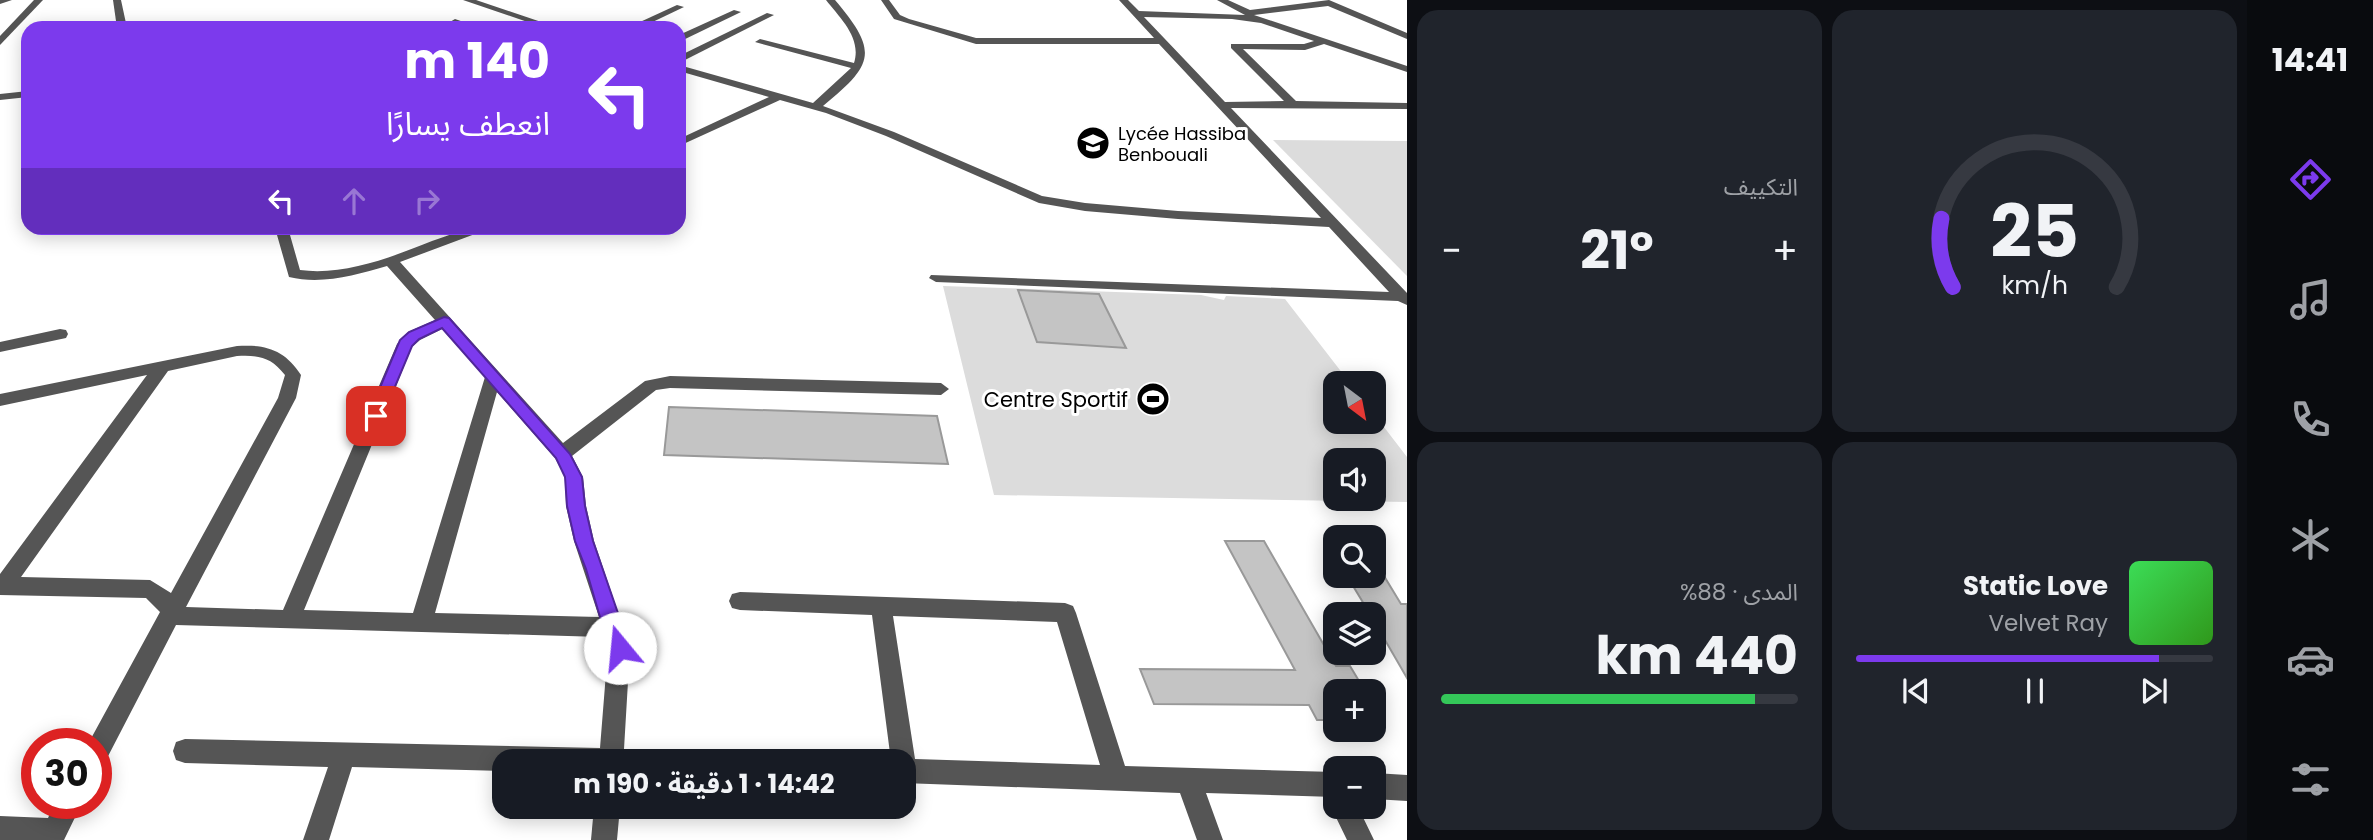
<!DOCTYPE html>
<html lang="ar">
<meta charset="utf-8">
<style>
:root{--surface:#171b24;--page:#20242c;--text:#f1f3f6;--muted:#9ea1a6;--line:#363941;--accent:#7c3aed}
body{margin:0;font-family:Poppins,"Noto Sans Arabic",sans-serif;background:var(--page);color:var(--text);direction:rtl;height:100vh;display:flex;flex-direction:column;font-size:26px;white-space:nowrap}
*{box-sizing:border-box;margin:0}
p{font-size:23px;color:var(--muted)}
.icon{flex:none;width:38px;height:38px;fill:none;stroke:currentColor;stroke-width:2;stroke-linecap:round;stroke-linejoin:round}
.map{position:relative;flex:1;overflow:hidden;direction:ltr}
.drawer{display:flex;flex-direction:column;gap:10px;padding:10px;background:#0d0f14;width:840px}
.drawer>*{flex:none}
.banner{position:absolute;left:21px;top:21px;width:665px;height:214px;border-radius:21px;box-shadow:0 4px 18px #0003;direction:rtl;background:#7c3aed;color:#fff;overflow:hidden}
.needle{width:46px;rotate:148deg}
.tools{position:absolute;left:1323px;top:371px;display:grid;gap:14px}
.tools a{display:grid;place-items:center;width:63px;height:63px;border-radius:14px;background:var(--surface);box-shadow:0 4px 18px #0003;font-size:35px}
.speed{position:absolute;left:21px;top:728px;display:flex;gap:14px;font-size:35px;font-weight:700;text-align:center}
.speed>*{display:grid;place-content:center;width:91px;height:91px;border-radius:50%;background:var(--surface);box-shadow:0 4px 18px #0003;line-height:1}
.speed .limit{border:10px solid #d22;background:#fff;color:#111}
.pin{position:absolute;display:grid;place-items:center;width:60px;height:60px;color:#fff;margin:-30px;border-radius:14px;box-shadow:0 4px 10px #0006}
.me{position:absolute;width:77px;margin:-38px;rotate:343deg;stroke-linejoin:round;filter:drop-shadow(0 0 5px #0008)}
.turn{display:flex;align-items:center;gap:24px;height:147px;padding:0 21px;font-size:32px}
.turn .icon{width:91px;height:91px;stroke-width:2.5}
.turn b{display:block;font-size:49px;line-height:60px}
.lanes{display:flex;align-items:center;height:66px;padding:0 21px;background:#0003;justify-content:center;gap:35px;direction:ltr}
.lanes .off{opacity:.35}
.big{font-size:52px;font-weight:700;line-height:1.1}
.drawer .widget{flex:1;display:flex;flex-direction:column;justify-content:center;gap:10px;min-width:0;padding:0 24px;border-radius:21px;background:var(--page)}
.drawer .dial{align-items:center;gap:0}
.dial svg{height:182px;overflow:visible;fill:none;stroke:var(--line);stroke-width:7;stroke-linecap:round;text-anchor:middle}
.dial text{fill:var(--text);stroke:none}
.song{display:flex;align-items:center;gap:21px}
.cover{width:84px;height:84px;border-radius:10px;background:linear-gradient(135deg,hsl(130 70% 55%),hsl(110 70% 35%))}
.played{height:7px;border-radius:4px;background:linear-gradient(90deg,var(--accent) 85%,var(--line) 85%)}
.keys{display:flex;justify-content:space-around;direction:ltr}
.heat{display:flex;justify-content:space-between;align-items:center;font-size:38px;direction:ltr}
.charge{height:10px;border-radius:5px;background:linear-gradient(90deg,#34c759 88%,var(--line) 0)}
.drawer .tiles{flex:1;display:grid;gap:10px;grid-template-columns:repeat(2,1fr)}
.trip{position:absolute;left:492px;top:749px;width:424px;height:70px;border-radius:21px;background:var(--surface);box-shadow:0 4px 18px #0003;font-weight:700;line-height:70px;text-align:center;direction:rtl}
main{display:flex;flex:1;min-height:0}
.tabs{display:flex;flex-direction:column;width:126px;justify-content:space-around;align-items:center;background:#090b0e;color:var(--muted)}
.tabs .icon{width:49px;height:49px}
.tabs .selected{color:var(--accent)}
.tabs b{font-size:32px;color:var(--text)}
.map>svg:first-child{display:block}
.green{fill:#dcdcdc;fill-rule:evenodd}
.building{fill:#c4c4c4;stroke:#999;stroke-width:2}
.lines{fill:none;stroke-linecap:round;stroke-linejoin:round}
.minor{fill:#555;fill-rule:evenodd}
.route{fill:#7c3aed;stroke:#51269a;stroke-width:2}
.labels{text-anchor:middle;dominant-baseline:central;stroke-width:6;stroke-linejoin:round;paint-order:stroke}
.far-poi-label{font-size:18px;fill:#000;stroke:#fff;text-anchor:start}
.poi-label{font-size:21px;fill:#000;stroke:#fff;text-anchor:end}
</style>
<main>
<nav class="tabs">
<b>14:41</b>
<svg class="icon selected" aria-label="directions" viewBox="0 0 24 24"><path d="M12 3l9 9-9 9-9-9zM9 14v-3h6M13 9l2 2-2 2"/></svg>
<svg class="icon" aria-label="music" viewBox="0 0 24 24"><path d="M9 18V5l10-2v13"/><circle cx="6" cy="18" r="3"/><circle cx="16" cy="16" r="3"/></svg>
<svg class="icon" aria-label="phone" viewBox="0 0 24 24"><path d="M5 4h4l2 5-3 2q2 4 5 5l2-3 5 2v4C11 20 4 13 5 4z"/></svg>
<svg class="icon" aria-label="climate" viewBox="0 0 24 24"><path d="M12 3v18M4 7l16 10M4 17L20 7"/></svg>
<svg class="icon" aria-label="car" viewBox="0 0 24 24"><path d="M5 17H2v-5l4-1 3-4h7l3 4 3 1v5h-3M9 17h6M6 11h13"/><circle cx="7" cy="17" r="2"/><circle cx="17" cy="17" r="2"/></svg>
<svg class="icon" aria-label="filters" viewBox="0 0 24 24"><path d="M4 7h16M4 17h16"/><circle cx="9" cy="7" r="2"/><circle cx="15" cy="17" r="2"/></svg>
</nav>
<section class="drawer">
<div class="tiles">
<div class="widget dial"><svg viewBox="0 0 100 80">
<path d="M14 69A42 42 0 1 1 86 69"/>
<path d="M14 69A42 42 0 0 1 9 39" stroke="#7c3aed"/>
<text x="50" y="56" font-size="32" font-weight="700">25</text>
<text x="50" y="72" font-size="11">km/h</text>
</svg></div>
<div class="widget"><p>التكييف</p>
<div class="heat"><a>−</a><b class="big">21°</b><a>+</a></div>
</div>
<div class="widget">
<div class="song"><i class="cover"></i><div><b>Static Love</b><p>Velvet Ray</p></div></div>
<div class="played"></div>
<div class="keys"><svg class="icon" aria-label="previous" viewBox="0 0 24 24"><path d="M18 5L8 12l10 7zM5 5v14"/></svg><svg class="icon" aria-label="pause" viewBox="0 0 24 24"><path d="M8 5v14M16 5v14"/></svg><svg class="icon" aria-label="next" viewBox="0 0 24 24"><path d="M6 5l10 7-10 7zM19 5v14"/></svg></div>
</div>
<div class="widget"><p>المدى · 88%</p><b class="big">440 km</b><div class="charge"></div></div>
</div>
</section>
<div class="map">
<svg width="1407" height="840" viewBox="0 0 1407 840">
<rect width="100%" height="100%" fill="#fff"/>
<g class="green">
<polygon points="1273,140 1407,141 1407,276"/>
<path d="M943 286 1201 295 1224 300 1226 296 1285 299 1350 383H1335V422H1374V414L1407 457V502L994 495ZM1335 460H1374V499H1335Z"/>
</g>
<g class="building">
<polygon points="1018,290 1099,294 1126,348 1037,342"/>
<polygon points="669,407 937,416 948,464 664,455"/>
<polygon points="1225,541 1264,541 1336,666 1350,666 1365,691 1335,691 1335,720 1317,720 1309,705 1154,704 1140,669 1295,670"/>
<polygon points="1347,576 1384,576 1401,604 1407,604 1407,678 1374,621 1374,614 1370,614"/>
</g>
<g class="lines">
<g class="minor">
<polygon points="0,0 12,0 0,4"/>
<polygon points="34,0 43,0 0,45 0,36"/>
<polygon points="113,0 121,0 127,28 117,28"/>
<polygon points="463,0 476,0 559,28 545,28"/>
<path d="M826 0H835C879 52 874 64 823 106L894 132 1042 196 1085 203 1178 211 1321 218 1159 44H976L894 19 881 0H889L900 15 909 19 976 38H1154L1119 0H1128L1139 11 1245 15 1217 0H1228L1250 10 1329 0 1407 33V39L1328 6 1254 15 1407 66V72L1324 44 1305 50 1243 49 1296 101 1407 103V109L1231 108 1407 293V305L1398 301 936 282 929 278 931 275 1389 292 1329 227 1178 219 1085 211 1039 203 886 136 826 113 780 100 679 146V139L769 97 679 71V65L813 103 851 68 755 42 760 39 854 63C862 38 840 18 826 0ZM1144 17 1232 19 1261 23 1314 41 1304 44H1231V48L1284 101 1225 102Z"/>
<polygon points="677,5 684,7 640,28 627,28"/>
<polygon points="734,10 741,12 679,42 679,35"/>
<polygon points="767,13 774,15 679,63 679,56"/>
<path d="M455 19 475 26 477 28C467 28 458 28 450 22Z"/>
<polygon points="28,91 28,97 0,100 0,94"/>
<path d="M275 228H288L300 270C344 276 392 257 432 241 450 235 465 228 484 228L483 231 400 262 563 443 645 381 670 376 941 383 949 389 941 395 670 388 656 390 572 456 583 477 586 506 594 541 630 648 624 749 635 752 638 761H504V771L352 767 329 840H303L328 767 185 763 176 760 173 751 176 742 185 739 600 748 608 648 606 640 602 637 176 625 105 762 96 765V744H88L160 612 146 598 0 595V574L147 375 0 406V394L237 346C266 344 285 350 301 375L296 398 186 607 283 610 397 344 408 332 435 320 387 266C356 275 322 285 289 277ZM442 329 485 377 413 613 304 610 412 347 420 340ZM237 356C259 355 271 357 285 375L278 398 171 593 150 580 21 577 168 371ZM497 392 555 458 565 477 566 506 574 541 599 617 435 613Z"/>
<polygon points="60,329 66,330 68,334 66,338 0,352 0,342"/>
<path d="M740 592 1065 603 1073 606 1076 613 1125 766 1335 772V797L1206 793 1223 840H1197L1180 793 903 783V761H891L872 615 740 610 732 608 729 601 732 594ZM893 616 1057 622 1100 765 915 759Z"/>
<polygon points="1374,773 1407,775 1407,801 1374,799"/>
<polygon points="1335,798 1335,807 1358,807 1374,840 1347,840 1331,807"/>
<polygon points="55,803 82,803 64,840 0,840 0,816 48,818"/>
<polygon points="594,807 620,807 617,840 591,840"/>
</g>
</g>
<polygon class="route" points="444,317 449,318 570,454 582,477 585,506 593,541 630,648 627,654 620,657 612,654 609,648 586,569 575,541 567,506 565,477 556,458 442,328 419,339 412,346 381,420 370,420 368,416 400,340 409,332"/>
<defs>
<symbol id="school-disc" viewBox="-11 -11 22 22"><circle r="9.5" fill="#000" stroke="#fff"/><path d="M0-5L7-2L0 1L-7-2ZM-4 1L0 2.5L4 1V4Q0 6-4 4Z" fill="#fff"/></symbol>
<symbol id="stadium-disc" viewBox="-11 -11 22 22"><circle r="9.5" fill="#000" stroke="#fff"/><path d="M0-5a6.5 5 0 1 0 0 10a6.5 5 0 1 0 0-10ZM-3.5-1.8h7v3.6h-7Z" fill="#fff"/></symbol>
</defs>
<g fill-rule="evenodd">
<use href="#school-disc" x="1074" y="124" width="38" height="38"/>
<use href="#stadium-disc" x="1134" y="380" width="38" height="38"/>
</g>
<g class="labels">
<g class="far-poi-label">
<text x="1118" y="133">Lycée Hassiba<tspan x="1118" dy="21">Benbouali</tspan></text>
</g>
<g class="poi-label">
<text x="1128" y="399">Centre Sportif</text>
</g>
</g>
</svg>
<div class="tools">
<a><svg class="needle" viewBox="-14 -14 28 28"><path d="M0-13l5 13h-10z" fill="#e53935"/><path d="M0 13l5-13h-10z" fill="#9ea1a6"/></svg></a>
<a><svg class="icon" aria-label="sound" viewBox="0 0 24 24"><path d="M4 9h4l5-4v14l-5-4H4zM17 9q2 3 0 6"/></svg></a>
<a><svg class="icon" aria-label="search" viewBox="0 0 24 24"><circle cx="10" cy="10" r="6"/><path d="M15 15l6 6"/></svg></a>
<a><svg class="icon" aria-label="layers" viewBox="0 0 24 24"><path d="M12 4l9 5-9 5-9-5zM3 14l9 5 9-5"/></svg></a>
<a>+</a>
<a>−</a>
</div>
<div class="speed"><div class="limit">30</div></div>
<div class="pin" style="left:376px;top:416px;background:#d93025"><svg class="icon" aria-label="arrive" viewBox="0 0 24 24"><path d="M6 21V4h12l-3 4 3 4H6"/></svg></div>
<svg class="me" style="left:620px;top:648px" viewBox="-20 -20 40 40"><circle r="19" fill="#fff"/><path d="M0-13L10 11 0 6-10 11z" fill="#7c3aed"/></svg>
<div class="trip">14:42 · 1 دقيقة · 190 m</div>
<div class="banner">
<div class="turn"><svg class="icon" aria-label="left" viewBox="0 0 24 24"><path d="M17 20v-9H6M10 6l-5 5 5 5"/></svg><div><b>140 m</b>انعطف يسارًا</div></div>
<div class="lanes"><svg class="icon" aria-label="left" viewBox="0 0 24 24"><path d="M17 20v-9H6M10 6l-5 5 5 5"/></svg><svg class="icon off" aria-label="ahead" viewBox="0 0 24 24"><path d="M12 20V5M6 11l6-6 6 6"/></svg><svg class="icon off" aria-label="right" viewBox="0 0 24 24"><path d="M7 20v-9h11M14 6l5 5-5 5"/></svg></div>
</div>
</div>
</main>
